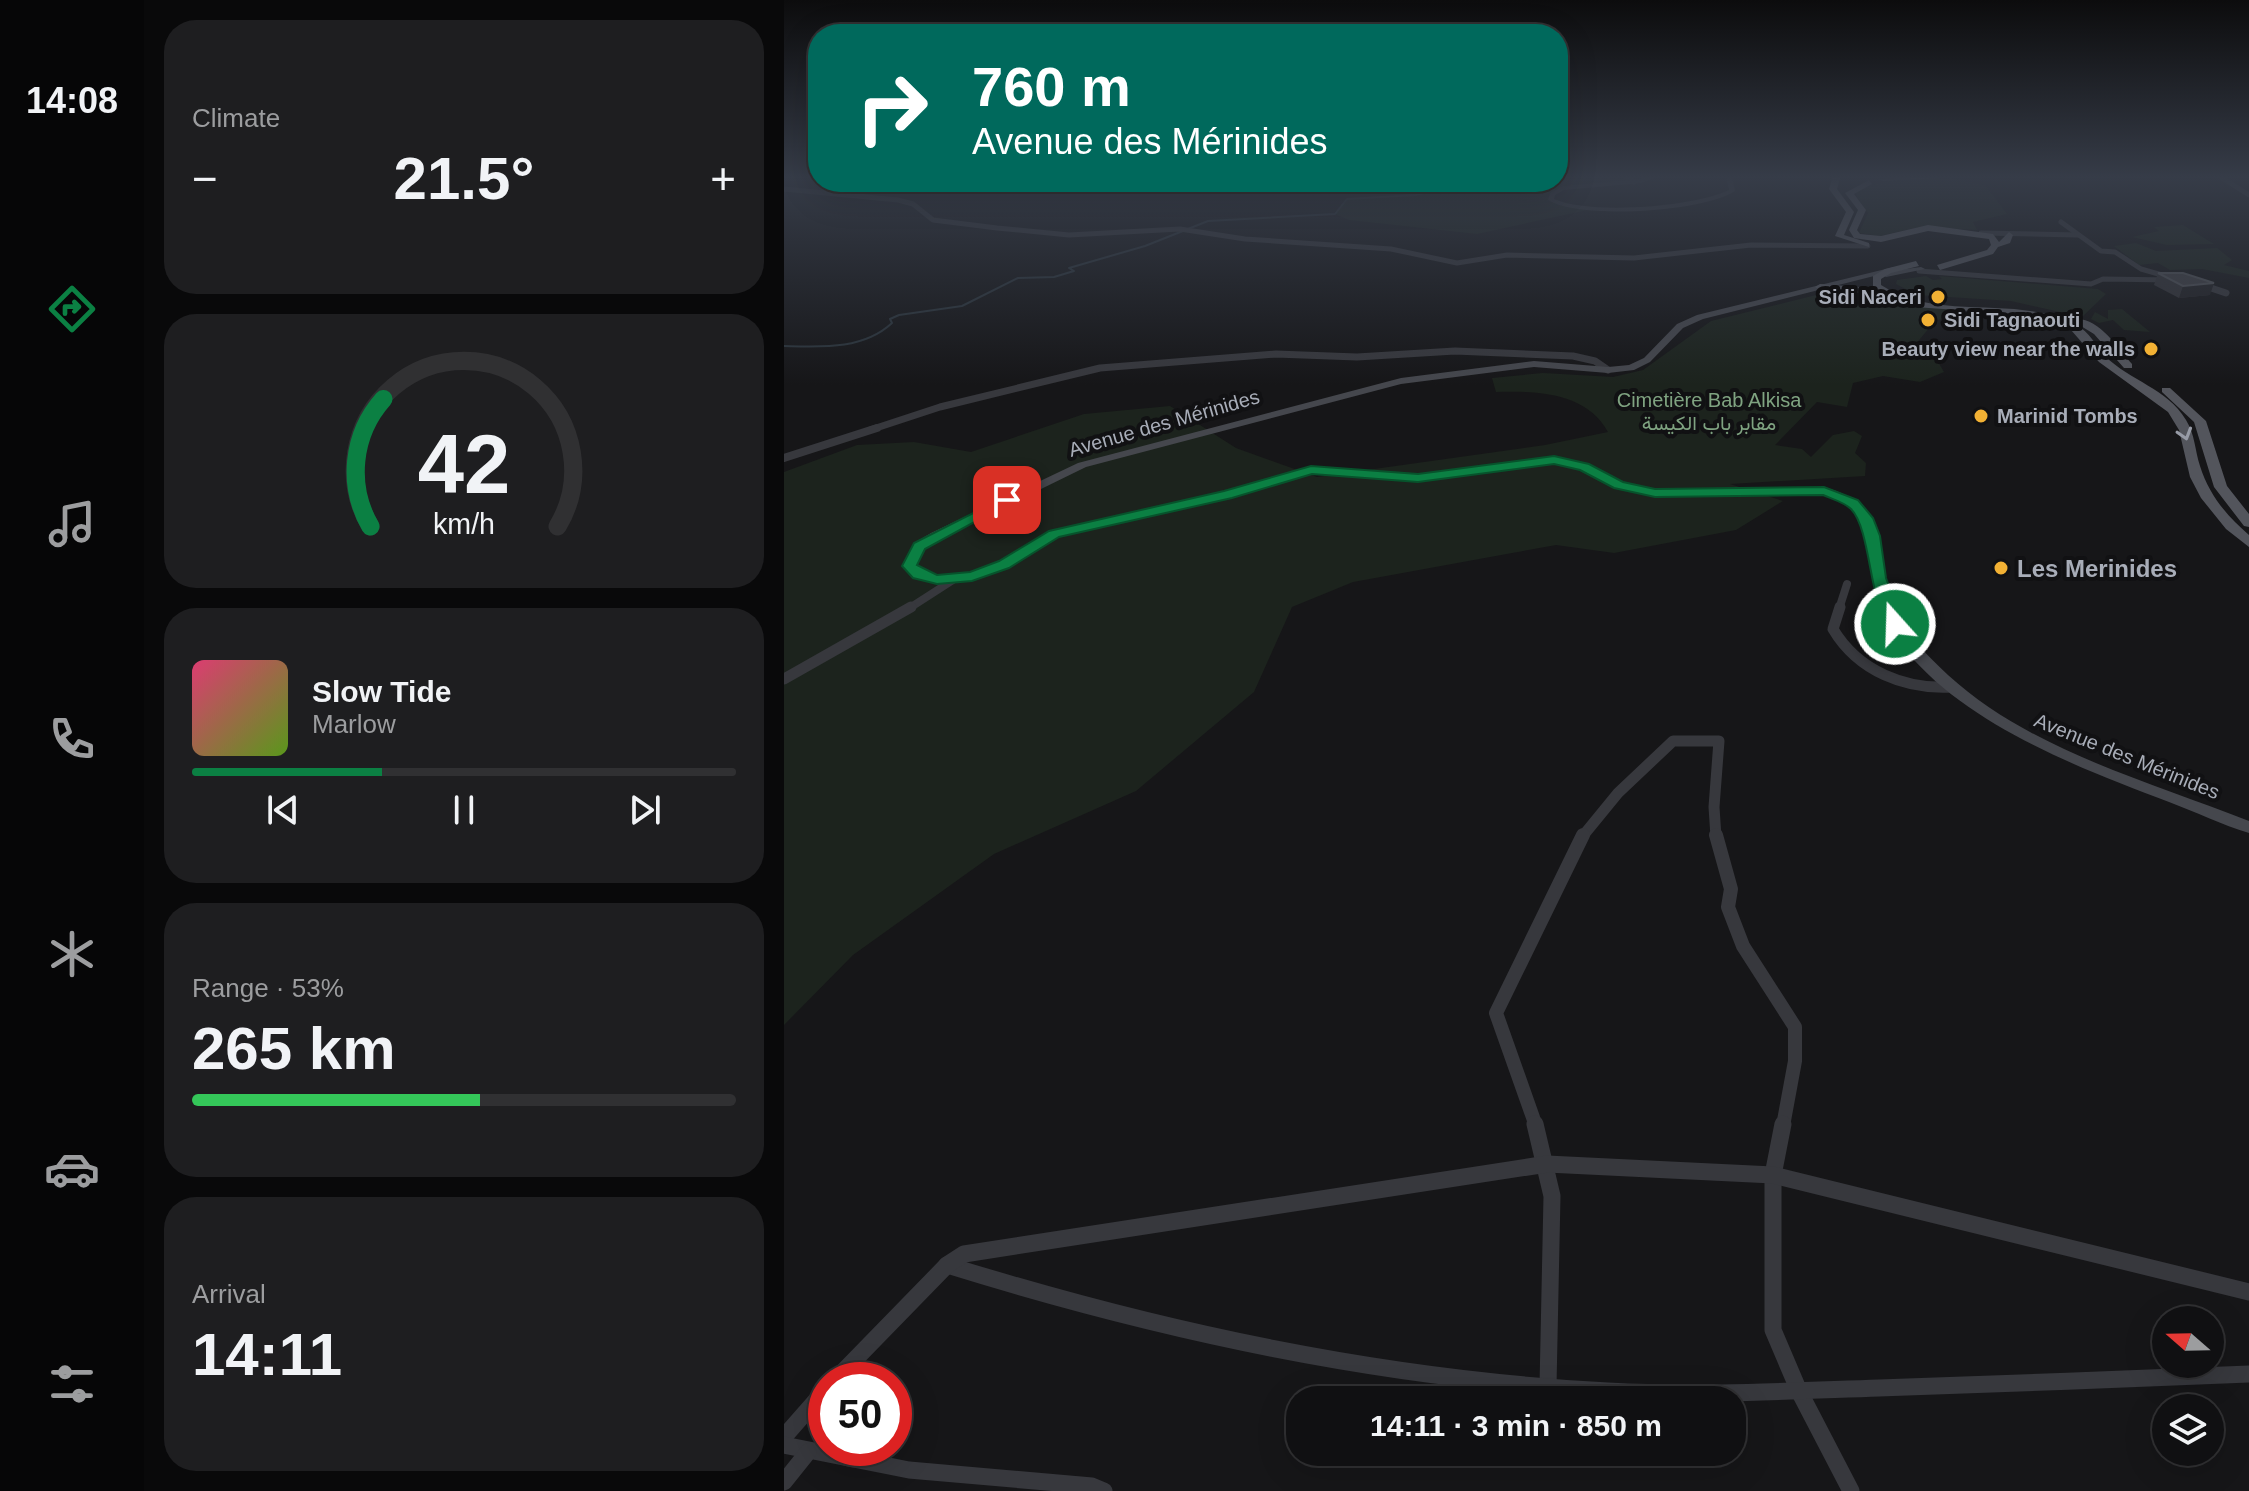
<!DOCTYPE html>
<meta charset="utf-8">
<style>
:root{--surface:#101012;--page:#1e1e20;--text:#f1f3f6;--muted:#9c9d9f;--line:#303032;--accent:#0b8043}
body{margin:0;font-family:Helvetica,Vazirmatn,sans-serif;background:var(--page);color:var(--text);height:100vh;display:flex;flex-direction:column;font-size:30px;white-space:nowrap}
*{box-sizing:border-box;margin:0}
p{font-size:26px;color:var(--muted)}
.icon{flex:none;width:44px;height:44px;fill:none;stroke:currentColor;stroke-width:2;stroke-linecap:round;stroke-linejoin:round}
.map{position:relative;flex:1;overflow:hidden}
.side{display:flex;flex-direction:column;gap:20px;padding:20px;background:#09090a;width:640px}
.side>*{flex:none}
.banner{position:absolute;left:24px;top:24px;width:760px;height:168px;border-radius:32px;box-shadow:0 8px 32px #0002,0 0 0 2px var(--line);background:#00695c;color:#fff;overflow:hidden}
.needle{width:52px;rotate:290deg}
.fabs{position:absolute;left:1368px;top:1306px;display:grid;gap:16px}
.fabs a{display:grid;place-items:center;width:72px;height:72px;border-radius:50%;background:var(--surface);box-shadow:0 8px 32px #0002,0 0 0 2px var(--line);font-size:40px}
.speed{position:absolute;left:24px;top:1362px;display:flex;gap:16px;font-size:40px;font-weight:700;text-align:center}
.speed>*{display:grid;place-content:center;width:104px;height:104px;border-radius:50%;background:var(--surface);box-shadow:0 8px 32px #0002,0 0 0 2px var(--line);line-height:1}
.speed .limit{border:12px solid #d22;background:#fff;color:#111}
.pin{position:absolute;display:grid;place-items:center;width:68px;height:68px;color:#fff;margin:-34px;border-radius:16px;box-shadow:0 4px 12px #0006}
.me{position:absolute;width:88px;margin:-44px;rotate:340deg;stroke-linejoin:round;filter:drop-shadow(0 0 6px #0008)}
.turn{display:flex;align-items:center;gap:28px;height:168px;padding:0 32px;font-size:36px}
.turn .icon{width:104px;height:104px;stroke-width:2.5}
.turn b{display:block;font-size:56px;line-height:68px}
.big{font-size:60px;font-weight:700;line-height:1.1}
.side .card{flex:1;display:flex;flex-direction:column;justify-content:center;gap:12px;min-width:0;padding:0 28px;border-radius:32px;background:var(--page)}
.side .dial{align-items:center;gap:0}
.dial svg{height:208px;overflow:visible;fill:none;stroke:var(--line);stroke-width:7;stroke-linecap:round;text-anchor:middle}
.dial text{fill:var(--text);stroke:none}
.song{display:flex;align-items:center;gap:24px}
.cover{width:96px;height:96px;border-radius:12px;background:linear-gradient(135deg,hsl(340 70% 55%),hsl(90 70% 35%))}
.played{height:8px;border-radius:4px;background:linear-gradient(90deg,var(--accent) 35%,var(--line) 35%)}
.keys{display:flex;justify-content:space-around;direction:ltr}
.heat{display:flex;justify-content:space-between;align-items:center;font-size:44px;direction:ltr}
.charge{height:12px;border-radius:6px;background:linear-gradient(90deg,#34c759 53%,var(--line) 0)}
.trip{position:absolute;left:502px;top:1386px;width:460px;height:80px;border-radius:32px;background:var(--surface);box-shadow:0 8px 32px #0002,0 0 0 2px var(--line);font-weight:700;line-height:80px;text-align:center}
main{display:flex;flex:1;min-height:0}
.tab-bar{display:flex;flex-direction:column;width:144px;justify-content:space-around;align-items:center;background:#060607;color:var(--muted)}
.tab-bar .icon{width:56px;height:56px}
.tab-bar .on{color:var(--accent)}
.tab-bar b{font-size:36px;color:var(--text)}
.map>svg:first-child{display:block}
.green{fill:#1c231d}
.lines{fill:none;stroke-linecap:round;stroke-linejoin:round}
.stream{stroke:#2c353c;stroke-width:2}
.minor-far5{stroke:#37383d;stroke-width:5}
.minor-far4{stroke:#37383d;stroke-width:7}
.minor-far3{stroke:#37383d;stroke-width:8}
.minor-far2{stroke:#37383d;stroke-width:11}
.minor-far1{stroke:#37383d;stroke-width:14}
.minor{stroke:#37383d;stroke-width:17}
.tertiary{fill:#37383d;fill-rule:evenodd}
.secondary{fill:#45474d;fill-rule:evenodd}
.primary{fill:#53555c;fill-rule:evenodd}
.wall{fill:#323236}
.shaded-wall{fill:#212124}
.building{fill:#3f3f44;stroke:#4f5156;stroke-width:2}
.oneway{stroke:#979ba6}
.route{fill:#0b8043;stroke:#07532c;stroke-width:2}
.poi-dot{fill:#f2b134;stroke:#111113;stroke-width:3}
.labels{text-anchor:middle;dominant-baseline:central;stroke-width:8;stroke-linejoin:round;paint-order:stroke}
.far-poi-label{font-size:20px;font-weight:bold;fill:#a8adb8;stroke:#111113;text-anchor:end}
.far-park-label{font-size:20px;fill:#7fa381;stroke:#111113}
.far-street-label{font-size:20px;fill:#a8adb8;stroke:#111113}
.poi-label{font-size:24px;font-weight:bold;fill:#a8adb8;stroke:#111113;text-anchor:start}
</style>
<main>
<nav class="tab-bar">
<b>14:08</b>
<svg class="icon on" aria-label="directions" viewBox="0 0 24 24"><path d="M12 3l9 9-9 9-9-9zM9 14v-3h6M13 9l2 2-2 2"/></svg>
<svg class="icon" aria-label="music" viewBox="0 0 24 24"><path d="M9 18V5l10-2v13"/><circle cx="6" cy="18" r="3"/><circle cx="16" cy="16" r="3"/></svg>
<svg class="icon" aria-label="phone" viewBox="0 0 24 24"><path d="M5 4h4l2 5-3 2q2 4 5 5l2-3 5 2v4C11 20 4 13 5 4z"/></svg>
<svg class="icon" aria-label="climate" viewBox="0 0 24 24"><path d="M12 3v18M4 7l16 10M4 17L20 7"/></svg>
<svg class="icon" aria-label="car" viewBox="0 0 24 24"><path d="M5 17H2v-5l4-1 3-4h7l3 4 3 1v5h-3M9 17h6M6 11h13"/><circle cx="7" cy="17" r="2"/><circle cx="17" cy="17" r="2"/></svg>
<svg class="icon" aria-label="filters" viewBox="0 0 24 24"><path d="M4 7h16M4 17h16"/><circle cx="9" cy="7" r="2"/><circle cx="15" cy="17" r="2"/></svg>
</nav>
<section class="side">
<div class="card"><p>Climate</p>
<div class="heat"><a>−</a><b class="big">21.5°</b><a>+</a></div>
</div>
<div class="card dial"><svg viewBox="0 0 100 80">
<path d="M14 69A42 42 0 1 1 86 69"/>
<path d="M14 69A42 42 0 0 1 19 20" stroke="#0b8043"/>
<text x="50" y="56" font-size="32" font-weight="700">42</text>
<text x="50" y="72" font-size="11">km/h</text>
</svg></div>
<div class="card">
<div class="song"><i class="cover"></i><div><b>Slow Tide</b><p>Marlow</p></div></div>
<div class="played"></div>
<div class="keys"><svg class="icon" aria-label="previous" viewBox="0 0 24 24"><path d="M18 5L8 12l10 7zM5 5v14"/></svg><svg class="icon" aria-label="pause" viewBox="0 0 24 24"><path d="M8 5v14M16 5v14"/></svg><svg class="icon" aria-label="next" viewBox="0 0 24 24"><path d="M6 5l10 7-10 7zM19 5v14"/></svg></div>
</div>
<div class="card"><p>Range · 53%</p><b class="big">265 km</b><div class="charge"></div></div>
<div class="card"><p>Arrival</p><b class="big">14:11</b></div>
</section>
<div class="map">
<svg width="1465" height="1491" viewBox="0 0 1465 1491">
<rect width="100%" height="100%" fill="#161618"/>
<g class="green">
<polygon points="774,176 872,176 766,192 767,202 804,210 693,234 565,220 551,214 563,199 632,195 675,182 774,182"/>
<path d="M1167 178 1201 185 1223 214 1189 222 1193 230 1135 227 1096 236 1075 233 1084 213 1072 195 1073 191C1102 177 1135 179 1167 178Z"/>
<polygon points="1399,225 1430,244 1383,245 1348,237 1375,231 1370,227"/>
<polygon points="1352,243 1372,251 1433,248 1448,260 1440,265 1465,271 1465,278 1418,269 1386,270 1374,263 1355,265 1330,246"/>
<polygon points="1142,276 1149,280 1158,279 1155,276 1314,289 1322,294 1298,317 1227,301 1133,295 1112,284 1113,280"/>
<path d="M1074 290 1126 305 1174 310 1175 314 1151 321 1126 351 1153 360 1160 372 1136 382 1099 376 1069 383 1063 407 1033 402 991 445 1018 449 1027 457 1049 435 1070 431 1078 436 1071 453 1082 463 1081 476 946 484 999 501 952 530 830 553 772 545 569 582 508 607 470 692 352 791 210 854 69 955 0 1025V472L73 445 130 442 187 452 300 414 386 406 452 448 533 477 761 445 824 432C802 392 753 391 712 392L708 378 759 373 829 377 859 370 927 321 1032 295Z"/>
<polygon points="1338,309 1366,332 1340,330 1329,320 1315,323 1307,319 1311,312 1324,319 1324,310"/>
</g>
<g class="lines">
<path class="stream" d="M0 346C37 347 79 350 108 323L106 319 115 315 178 306 234 278 270 277 290 271 285 268 361 246 424 221 551 214 563 199 632 195 675 182"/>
<g class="minor-far5">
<polyline points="843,176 850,182"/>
<polyline points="1435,176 1465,195"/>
<polyline points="0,189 114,200 129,204 149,220 213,228 285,235 396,229 461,239 607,249 673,263 723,255 850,258 967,245 1084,246"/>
<polyline points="1277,222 1317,251 1331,252 1357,269 1385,277"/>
<polyline points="1197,233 1294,235"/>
<polyline points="1135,271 1307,284 1319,279 1387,280"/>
<polyline points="1413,284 1427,288"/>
</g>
<g class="minor-far4">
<polyline points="1421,286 1442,293"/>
<polyline points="86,430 156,407 316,368 492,354 573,357 671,351 789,356 811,361 824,370"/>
</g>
<g class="minor-far3">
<polyline points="0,458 93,428"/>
<polyline points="124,609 169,580"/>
<polyline points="1055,609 1063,584"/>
</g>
<g class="minor-far2">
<path d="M1056 607 1049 629C1074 671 1121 690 1169 687"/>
<polyline points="0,679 127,607"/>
<polyline points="798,837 834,793 889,741 935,741 930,807 932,837"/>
</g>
<g class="minor-far1">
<polyline points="932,835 947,889 944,907 959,946 1011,1027 1011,1061 999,1126"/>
<polyline points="752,1126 712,1013 799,835"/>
</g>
<g class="minor">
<polyline points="751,1124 768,1196 764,1386"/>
<polyline points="999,1124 989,1175 989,1330 1015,1391 1067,1491"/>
<path d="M163 1265C379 1332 598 1379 824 1391 914 1396 1005 1391 1095 1388 1218 1384 1342 1379 1465 1374"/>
<polyline points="51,1380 163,1265 180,1254 763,1164 989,1175 1465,1292"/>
<polyline points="0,1437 42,1389"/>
<polyline points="0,1445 125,1470 308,1486 320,1491"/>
<polyline points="0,1482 24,1452"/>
</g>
<path class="tertiary" d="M867 176H876L857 183 780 190 771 195 770 199C806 215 910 207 945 190L942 176H948L951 191C920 212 796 220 764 200L766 193 779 186 856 179Z"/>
<path class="secondary" d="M1110 267 1114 270 1137 267 1141 269 1102 277 1098 274 919 319 899 328 866 362 850 370 824 373 750 367 617 384 302 467 155 539 140 548 132 565 140 571 153 575 186 572 215 561 266 531 440 492 527 467 634 475 770 457 804 465 839 482 871 489 1040 487C1110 506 1089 556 1111 609 1123 636 1143 655 1164 675 1246 750 1364 781 1465 821V833C1438 825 1412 812 1385 802 1295 768 1176 723 1116 643 1103 625 1094 604 1089 582 1084 560 1086 530 1070 512 1062 502 1051 498 1039 495L871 497 831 487 796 470 770 463 634 481 528 473 447 498 274 537 225 567 188 580 153 583 130 577 118 566 130 543 147 533 294 463 617 378 750 361 824 367 845 365 860 358 893 324 913 315Z"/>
<g class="primary">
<polygon points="1049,176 1057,176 1053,189 1070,212 1060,235 1085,243 1085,247 1051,236 1062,212 1045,189"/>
<polygon points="1200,176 1099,181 1095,179"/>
<polygon points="1085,180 1088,184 1070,194 1082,210 1073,230 1076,234 1097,236 1144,225 1209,234 1215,242 1225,232 1229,235 1226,243 1214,247 1209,254 1156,270 1153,265 1203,250 1207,245 1205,239 1144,231 1097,242 1070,238 1065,230 1074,210 1061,193"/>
<path d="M1132 261 1135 266 1107 273 1097 279V285C1154 323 1231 293 1292 325 1306 332 1311 345 1321 356 1346 381 1383 388 1402 420 1411 434 1411 451 1416 466 1425 495 1443 516 1465 535V547L1442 529 1417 498 1406 477 1395 430 1384 412 1315 362 1287 330 1266 320 1243 315 1131 307 1098 295 1036 290 1031 287 1036 284 1089 288V276L1101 269Z"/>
<path d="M1292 319C1315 318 1334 348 1348 364V368H1340L1310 334 1292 323Z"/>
<polygon points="1378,388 1386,388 1422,421 1443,486 1465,514 1465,527 1460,526 1430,487 1410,422 1378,392"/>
</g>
</g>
<polygon class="wall" points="1374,273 1426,295 1395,298 1370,285"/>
<polygon class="shaded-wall" points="1430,283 1426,295 1395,298 1399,286"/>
<polygon class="building" points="1374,273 1399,273 1430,283 1399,286"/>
<defs><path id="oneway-chevron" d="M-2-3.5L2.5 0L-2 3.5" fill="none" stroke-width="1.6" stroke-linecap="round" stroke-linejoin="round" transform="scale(2)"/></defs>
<use class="oneway" href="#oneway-chevron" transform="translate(1401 434) rotate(73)"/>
<linearGradient id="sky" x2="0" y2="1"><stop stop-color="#0c0c0d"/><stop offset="0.46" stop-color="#363c48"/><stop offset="1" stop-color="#363c48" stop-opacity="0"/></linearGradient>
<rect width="1465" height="385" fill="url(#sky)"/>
<path class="route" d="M770 456 805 464 839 482 871 489 1040 487 1074 500 1089 518 1096 536 1102 578 1119 624 1111 629C1085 621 1089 531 1067 509 1060 502 1048 499 1039 495L871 497 830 488 796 470 770 464 634 482 528 474 448 498 275 537 225 568 188 581 153 584 129 578 118 566 130 543 223 496 229 500 227 502 141 549 133 565 153 575 186 572 215 561 265 531 440 491 527 466 634 474Z"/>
<g class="poi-dot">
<circle cx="1154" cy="297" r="8"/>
<circle cx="1144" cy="320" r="8"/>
<circle cx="1367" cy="349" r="8"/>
<circle cx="1197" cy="416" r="8"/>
<circle cx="1217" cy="568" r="8"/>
</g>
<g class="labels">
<g class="far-poi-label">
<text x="1138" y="297">Sidi Naceri</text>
<text x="1160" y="320" text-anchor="start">Sidi Tagnaouti</text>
<text x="1351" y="349">Beauty view near the walls</text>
<text x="1213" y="416" text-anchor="start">Marinid Tombs</text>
</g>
<g class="far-park-label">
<text x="925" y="400">Cimetière Bab Alkisa<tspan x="925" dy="23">مقابر باب الكيسة</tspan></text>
</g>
<g class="far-street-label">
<text transform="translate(380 423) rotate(-16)">Avenue des Mérinides</text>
<text transform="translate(1343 756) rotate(22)">Avenue des Mérinides</text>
</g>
<g class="poi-label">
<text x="1233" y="568">Les Merinides</text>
</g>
</g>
</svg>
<div class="fabs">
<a><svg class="needle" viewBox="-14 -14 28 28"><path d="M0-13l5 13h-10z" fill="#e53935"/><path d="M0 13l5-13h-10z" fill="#9c9d9f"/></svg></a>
<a><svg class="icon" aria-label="layers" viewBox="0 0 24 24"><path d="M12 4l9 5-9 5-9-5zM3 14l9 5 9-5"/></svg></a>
</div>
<div class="speed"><div class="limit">50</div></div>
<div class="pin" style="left:223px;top:500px;background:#d93025"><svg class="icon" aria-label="arrive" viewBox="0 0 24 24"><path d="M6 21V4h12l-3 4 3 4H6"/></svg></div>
<svg class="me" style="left:1111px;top:624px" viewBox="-20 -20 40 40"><circle r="17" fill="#0b8043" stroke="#fff" stroke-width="3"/><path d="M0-11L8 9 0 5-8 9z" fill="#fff"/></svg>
<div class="trip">14:11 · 3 min · 850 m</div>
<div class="banner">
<div class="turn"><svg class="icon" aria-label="right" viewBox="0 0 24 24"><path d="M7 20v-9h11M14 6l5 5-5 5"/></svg><div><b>760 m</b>Avenue des Mérinides</div></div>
</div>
</div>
</main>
